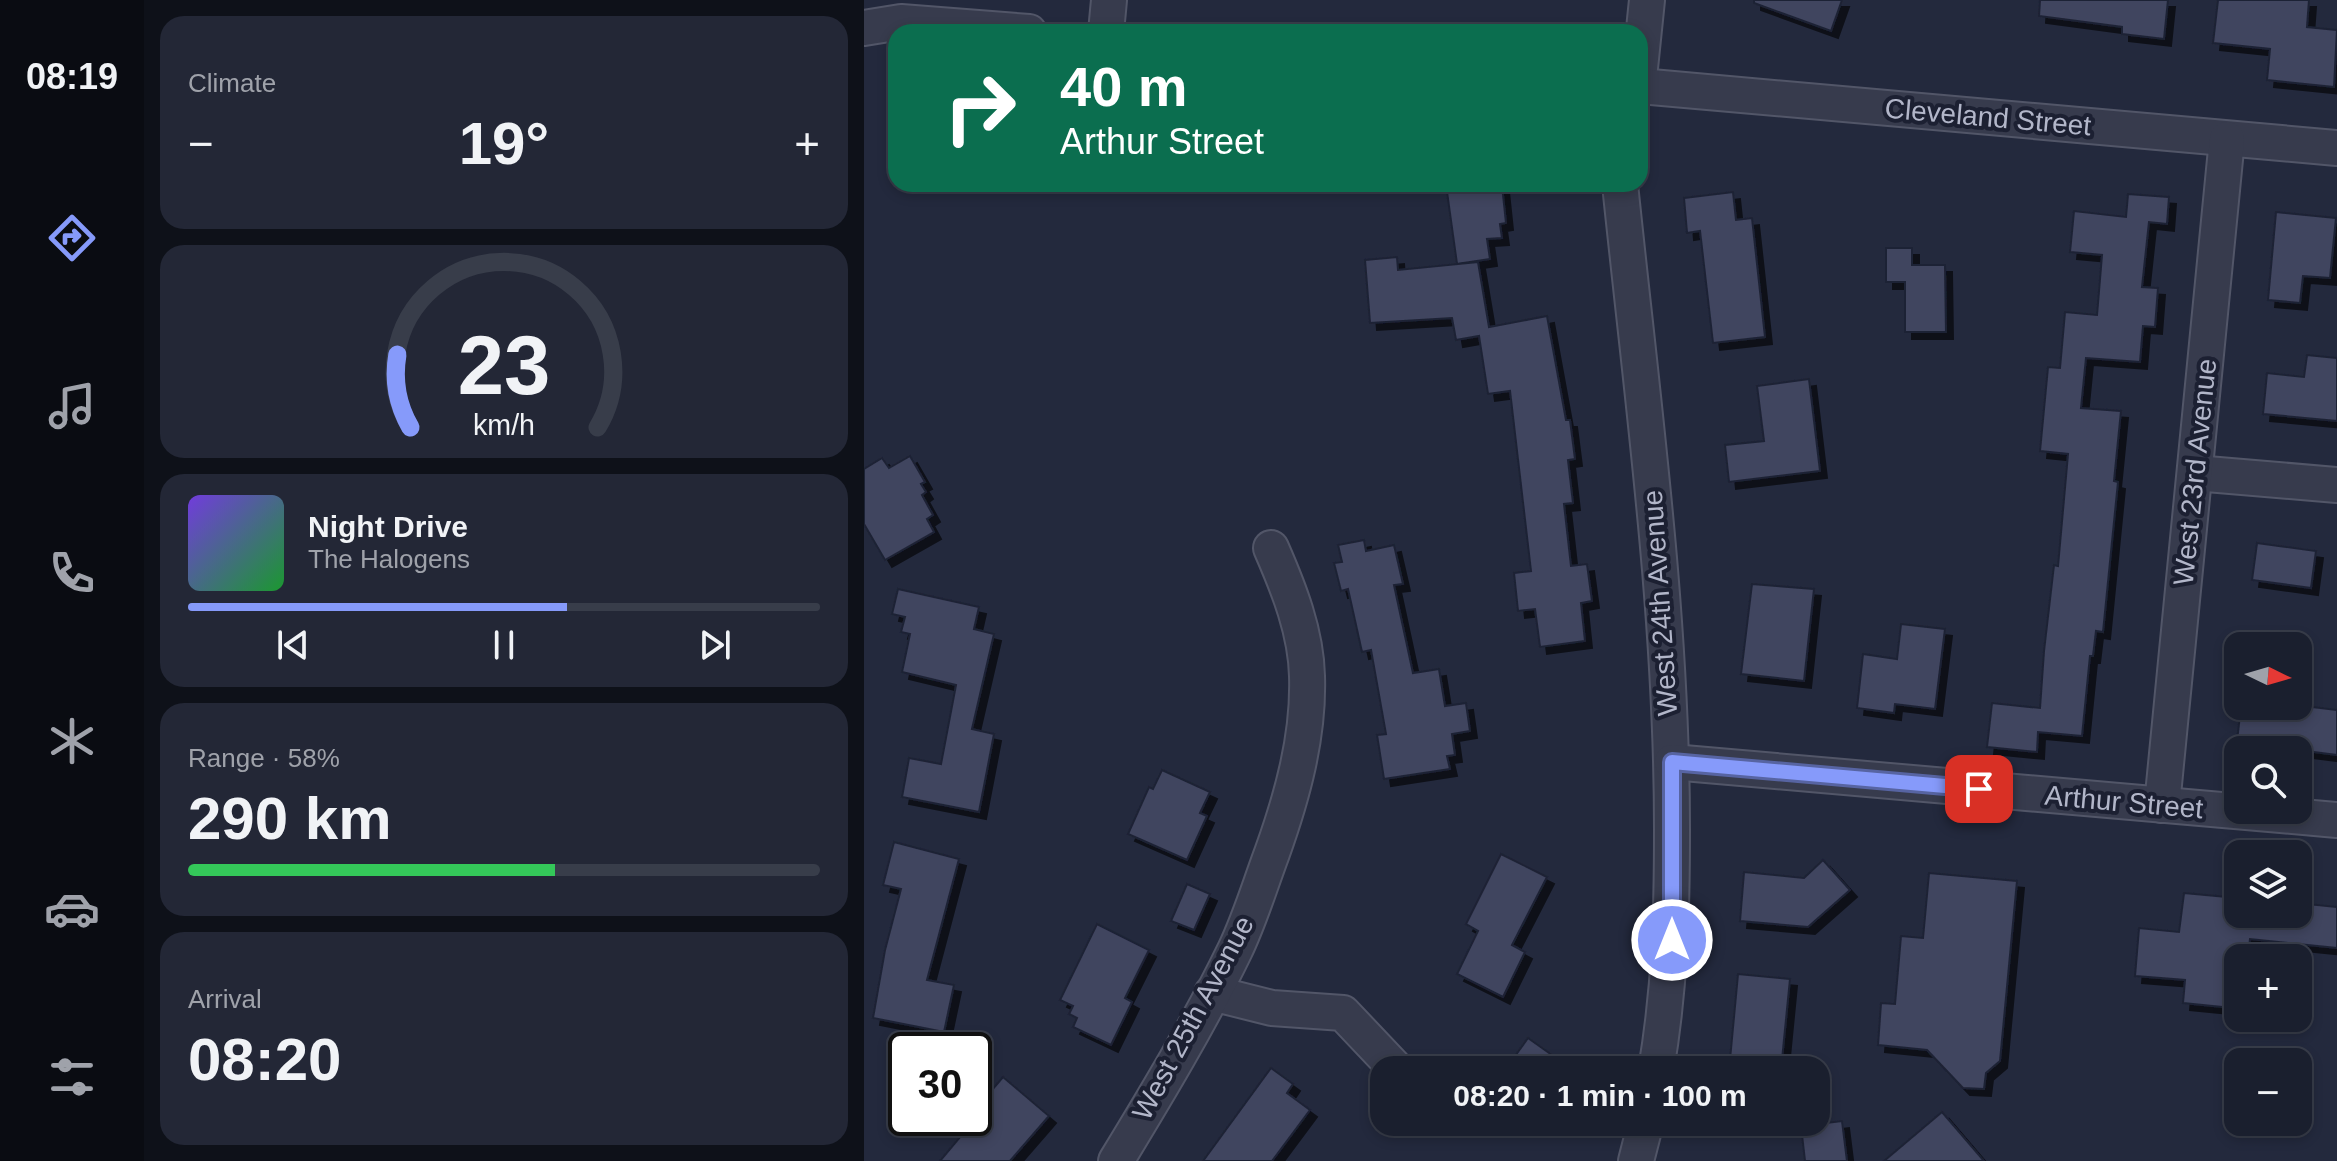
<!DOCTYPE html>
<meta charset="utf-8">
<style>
:root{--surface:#1a1f2e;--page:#232736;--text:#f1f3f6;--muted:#9fa2aa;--line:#383d4a;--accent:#869afa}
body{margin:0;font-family:Helvetica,sans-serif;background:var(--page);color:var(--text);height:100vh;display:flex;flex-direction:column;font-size:30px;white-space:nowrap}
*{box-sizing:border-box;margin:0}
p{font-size:26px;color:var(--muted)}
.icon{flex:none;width:44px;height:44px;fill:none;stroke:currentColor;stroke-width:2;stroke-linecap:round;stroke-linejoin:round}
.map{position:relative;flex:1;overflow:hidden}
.side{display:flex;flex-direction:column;gap:16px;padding:16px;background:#0e1119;width:720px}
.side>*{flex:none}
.banner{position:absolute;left:24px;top:24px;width:760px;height:168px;border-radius:24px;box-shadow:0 4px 12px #0003,0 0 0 2px var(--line);background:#0b6e4f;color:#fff;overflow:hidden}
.needle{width:52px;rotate:95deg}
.controls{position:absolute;left:1360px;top:632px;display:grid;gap:16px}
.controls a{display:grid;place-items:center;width:88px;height:88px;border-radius:16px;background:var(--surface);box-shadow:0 4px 12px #0003,0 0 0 2px var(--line);font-size:40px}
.speed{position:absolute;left:24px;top:1032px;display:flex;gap:16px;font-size:40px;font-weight:700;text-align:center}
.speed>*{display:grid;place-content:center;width:104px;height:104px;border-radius:50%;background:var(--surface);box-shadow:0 4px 12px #0003,0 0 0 2px var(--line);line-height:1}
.speed .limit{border:4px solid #111;border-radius:12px;background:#fff;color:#111}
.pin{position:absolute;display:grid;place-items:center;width:68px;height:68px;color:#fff;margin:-34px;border-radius:16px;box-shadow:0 4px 12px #0006}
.me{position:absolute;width:88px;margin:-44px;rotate:0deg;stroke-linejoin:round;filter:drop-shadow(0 0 6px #0008)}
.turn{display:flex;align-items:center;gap:28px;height:168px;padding:0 40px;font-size:36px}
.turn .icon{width:104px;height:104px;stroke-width:2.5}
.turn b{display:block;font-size:56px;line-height:68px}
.big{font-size:60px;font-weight:600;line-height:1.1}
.side .card{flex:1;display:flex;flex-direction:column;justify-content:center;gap:12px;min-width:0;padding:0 28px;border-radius:24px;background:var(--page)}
.side .dial{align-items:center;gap:0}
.dial svg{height:208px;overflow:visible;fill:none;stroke:var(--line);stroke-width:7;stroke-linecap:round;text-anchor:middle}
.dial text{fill:var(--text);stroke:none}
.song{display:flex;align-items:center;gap:24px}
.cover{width:96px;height:96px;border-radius:12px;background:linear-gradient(135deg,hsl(260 70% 55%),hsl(130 70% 35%))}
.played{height:8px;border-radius:4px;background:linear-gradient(90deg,var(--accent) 60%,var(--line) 60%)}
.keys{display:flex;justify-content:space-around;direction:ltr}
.heat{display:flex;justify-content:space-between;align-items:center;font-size:44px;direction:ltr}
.charge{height:12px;border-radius:6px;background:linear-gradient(90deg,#34c759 58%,var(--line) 0)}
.trip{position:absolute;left:506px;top:1056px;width:460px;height:80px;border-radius:24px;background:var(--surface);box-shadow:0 4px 12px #0003,0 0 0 2px var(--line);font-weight:600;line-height:80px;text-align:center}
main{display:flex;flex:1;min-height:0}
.menu{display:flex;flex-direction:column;width:144px;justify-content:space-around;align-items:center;background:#0a0c12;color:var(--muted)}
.menu .icon{width:56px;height:56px}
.menu .on{color:var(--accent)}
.menu b{font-size:36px;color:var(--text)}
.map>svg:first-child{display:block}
.building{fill:#3f445e;stroke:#1e2234;stroke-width:2;filter:url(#shadow)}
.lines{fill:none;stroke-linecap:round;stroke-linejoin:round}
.minor-casing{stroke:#525668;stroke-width:38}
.minor{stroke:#373b4d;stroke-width:34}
.route-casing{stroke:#5764a2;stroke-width:20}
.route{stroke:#869afa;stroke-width:14}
.labels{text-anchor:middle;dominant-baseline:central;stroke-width:8;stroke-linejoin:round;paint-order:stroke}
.street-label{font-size:28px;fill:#b2b6c9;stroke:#1c2032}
</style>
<main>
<nav class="menu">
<b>08:19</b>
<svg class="icon on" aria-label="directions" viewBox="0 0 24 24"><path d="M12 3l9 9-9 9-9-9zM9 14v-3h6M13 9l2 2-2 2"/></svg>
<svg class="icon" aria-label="music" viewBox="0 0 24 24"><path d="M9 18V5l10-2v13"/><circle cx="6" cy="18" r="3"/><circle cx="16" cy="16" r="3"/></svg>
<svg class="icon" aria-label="phone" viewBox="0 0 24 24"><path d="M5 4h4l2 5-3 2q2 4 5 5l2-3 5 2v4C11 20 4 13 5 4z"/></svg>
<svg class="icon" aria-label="climate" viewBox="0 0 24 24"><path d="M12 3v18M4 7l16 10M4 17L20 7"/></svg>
<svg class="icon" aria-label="car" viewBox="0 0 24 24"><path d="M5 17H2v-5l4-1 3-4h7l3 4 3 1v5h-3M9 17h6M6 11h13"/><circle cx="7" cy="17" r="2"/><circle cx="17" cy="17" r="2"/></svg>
<svg class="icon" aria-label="filters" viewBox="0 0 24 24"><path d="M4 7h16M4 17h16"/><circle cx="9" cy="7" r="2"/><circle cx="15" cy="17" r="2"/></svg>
</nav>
<section class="side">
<div class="card"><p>Climate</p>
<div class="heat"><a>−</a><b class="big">19°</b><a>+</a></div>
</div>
<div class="card dial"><svg viewBox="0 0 100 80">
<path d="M14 69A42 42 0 1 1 86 69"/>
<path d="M14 69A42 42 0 0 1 9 41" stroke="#869afa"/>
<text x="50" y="56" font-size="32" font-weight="700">23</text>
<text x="50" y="72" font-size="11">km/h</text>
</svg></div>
<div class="card">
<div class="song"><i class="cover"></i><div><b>Night Drive</b><p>The Halogens</p></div></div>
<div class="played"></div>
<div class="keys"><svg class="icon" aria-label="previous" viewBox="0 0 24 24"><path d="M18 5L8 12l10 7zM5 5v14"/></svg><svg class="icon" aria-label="pause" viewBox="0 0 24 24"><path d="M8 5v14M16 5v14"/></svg><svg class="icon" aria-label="next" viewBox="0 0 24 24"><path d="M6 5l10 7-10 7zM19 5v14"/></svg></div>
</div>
<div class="card"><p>Range · 58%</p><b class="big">290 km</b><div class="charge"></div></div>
<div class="card"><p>Arrival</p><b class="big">08:20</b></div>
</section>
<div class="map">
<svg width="1473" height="1161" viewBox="0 0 1473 1161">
<defs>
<filter id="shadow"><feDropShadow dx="7" dy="7" stdDeviation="0" flood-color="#0009"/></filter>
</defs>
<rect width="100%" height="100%" fill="#23293d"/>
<g class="building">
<polygon points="890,0 978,0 967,31 890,3"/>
<polygon points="1176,0 1304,0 1300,39 1258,34 1258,27 1175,16"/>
<polygon points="1354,0 1445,0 1443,27 1473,30 1470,87 1403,80 1406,49 1349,43"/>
<polygon points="638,185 642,223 636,224 638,238 623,239 626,259 593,264 583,192"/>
<polygon points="869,192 872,220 888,218 901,337 849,343 836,231 823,233 820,198"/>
<polygon points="1264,194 1305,197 1303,224 1285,222 1278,287 1294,288 1291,327 1279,326 1276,362 1222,358 1217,408 1257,411 1250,481 1254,482 1239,632 1232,631 1229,656 1226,656 1218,736 1174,732 1173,752 1123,747 1128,703 1176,708 1180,651 1190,565 1194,566 1204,454 1176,451 1184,367 1196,368 1201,312 1233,315 1238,255 1206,252 1210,211 1262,217"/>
<polygon points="1412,212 1472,218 1466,278 1439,276 1436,303 1404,300"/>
<polygon points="1022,248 1048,248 1048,265 1081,265 1082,332 1041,332 1041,282 1022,282"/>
<polygon points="533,257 534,270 614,262 625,327 683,316 702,420 706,420 711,459 704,460 709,503 700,504 707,566 723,564 728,601 717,603 721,641 676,647 671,609 654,611 650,573 667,571 646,391 624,394 615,336 592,340 588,318 506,323 501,260"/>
<polygon points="1443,355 1473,358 1473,421 1399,414 1403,373 1440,377"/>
<polygon points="945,379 956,471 865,482 861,445 900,441 893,386"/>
<polygon points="46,456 61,482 57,484 62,492 58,495 69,515 63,519 70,532 21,560 0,524 0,469 18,458 25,468"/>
<polygon points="500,540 502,551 530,545 539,584 530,585 549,673 575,669 581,706 602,703 606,731 588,734 591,755 583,756 586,769 520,779 513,735 522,734 507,650 498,652 484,589 477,591 470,563 478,562 474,545"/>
<polygon points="1393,543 1452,551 1447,588 1388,580"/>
<polygon points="888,584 950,589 940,681 877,674"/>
<polygon points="34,589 115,607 110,629 130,634 108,729 130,734 115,812 38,797 45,758 77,764 92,685 38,672 46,634 37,632 41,617 28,614"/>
<polygon points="1037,624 1081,629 1071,709 1031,704 1030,713 993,708 999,654 1033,659"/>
<polygon points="1377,706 1440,706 1473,710 1473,755 1434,750 1372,750"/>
<polygon points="298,770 346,792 336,813 343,816 323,860 264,834 285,787 289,789"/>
<polygon points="30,842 95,859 63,980 90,985 80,1032 9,1018 21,950 37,889 19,885"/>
<polygon points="637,854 683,877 648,945 661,952 639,997 593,974 614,931 602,924"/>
<polygon points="959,860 986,890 944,927 876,921 880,872 940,878"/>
<polygon points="1065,873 1153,881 1136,1061 1122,1073 1120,1089 1099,1088 1063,1050 1014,1045 1017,1003 1031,1004 1037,936 1059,938"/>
<polygon points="323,884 346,894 330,930 307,921"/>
<polygon points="1320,893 1374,898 1374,914 1434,914 1434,903 1473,907 1473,948 1386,939 1384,958 1374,958 1368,1008 1319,1003 1321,980 1271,976 1275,928 1315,932"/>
<polygon points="233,924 285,950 261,998 268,1002 247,1045 209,1027 213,1018 205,1014 209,1006 196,1000"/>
<polygon points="874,974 926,979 917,1070 865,1070"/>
<polygon points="664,1038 709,1070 641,1070"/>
<polygon points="407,1068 429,1084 423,1093 446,1110 408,1161 339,1161"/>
<polygon points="139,1077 185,1116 146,1161 76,1161 102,1130 97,1126 104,1118 110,1118 110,1111"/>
<polygon points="1078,1112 1120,1161 1020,1161"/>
<polygon points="978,1121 983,1161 941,1161 937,1126"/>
</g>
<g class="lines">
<defs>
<g id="minor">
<polyline points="0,28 37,22 165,32"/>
<polyline points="242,32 245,0"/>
<polyline points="776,68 783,0"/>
<polyline points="776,86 1473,148"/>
<path d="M756 184C778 398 808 613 808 829 808 912 806 988 792 1070"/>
<polyline points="1331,473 1473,485"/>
<polyline points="808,762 1473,820"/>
<polyline points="1298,805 1363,139"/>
<polyline points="348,993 408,1008 479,1013 533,1070"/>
<path d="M252 1161C294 1092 336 1022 371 950 386 919 396 885 408 853 428 797 445 737 443 676 442 632 425 589 407 548"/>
<polyline points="772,1161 782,1122"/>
</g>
</defs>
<use href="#minor" class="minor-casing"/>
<use href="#minor" class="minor"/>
</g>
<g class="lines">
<defs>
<polyline id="route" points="808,940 808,762 1115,789"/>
</defs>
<use href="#route" class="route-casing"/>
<use href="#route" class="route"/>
</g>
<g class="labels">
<g class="street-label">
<text transform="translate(1124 117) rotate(5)">Cleveland Street</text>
<text transform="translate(1331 472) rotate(-84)">West 23rd Avenue</text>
<text transform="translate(796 603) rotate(-94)">West 24th Avenue</text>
<text transform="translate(1260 802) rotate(5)">Arthur Street</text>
<text transform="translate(329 1018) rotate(-62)">West 25th Avenue</text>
</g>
</g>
</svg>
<div class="controls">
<a><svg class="needle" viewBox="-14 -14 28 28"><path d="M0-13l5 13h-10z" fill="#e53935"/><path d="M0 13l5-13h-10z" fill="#9fa2aa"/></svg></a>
<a><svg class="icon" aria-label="search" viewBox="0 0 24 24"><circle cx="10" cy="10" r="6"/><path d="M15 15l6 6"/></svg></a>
<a><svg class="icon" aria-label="layers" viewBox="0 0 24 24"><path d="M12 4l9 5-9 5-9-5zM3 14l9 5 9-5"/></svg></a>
<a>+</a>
<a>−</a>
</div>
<div class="speed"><div class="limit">30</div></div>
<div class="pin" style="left:1115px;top:789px;background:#d93025"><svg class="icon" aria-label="arrive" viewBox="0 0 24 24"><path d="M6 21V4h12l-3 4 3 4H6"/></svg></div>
<svg class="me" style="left:808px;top:940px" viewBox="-20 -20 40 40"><circle r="17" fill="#869afa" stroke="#fff" stroke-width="3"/><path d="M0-11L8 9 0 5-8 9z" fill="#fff"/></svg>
<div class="trip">08:20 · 1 min · 100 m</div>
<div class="banner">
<div class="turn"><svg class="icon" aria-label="right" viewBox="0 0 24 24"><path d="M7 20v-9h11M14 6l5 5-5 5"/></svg><div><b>40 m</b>Arthur Street</div></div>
</div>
</div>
</main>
